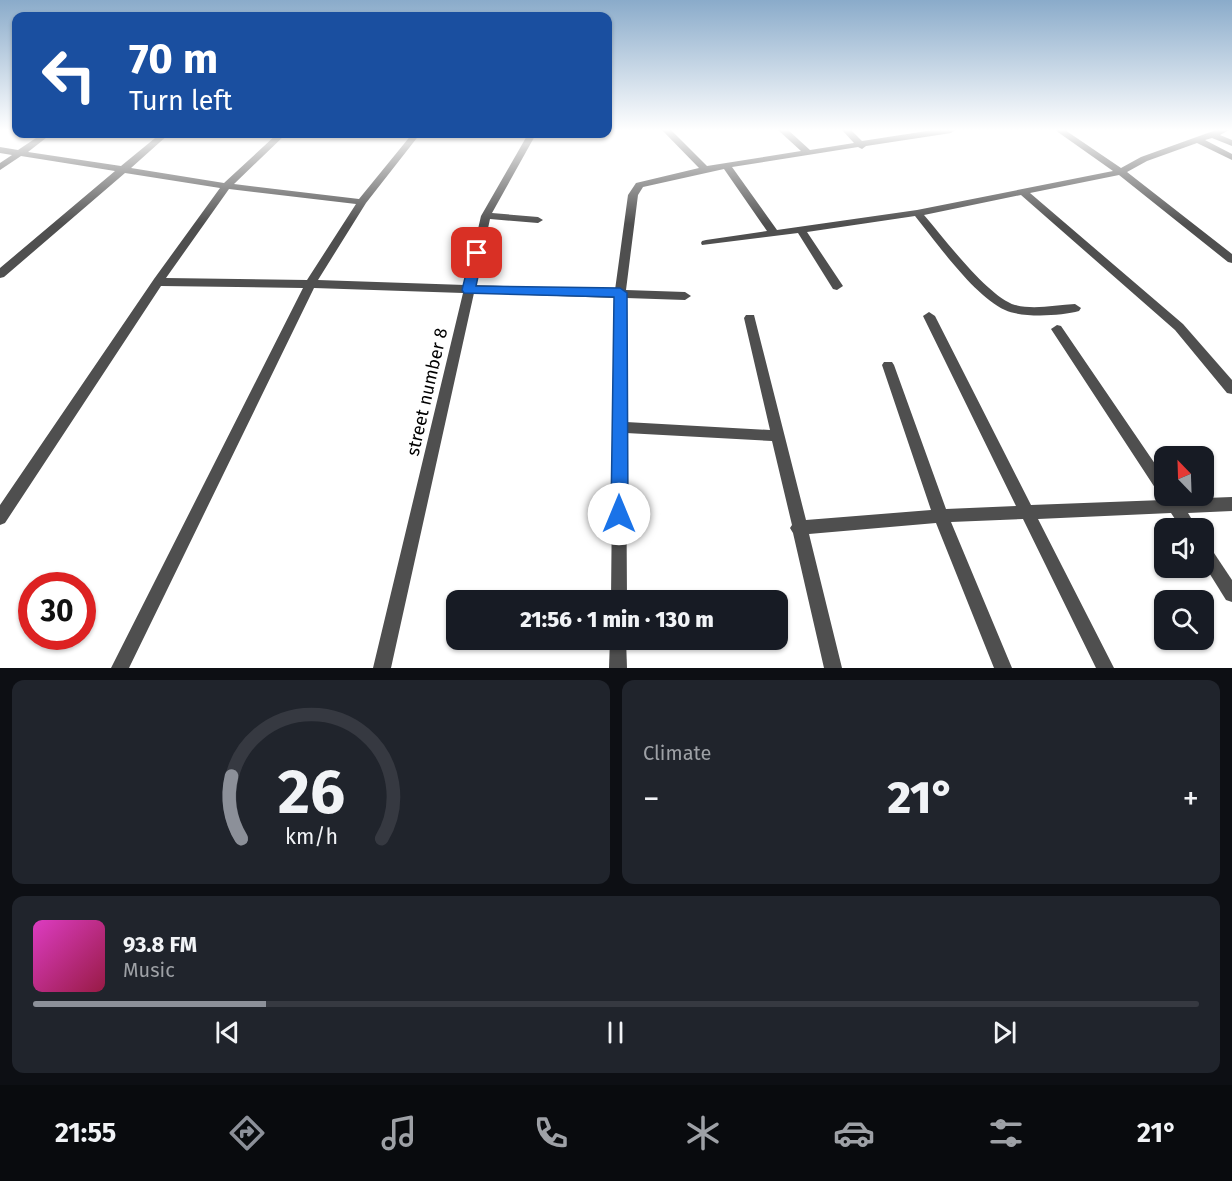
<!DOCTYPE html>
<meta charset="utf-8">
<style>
:root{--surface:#171b24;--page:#20242c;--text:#f1f3f6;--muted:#9ea1a6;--line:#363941;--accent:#8c9099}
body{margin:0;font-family:"Fira Sans",sans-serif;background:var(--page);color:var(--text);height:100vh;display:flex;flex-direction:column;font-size:22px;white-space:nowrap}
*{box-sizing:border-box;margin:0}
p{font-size:20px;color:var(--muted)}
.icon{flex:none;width:33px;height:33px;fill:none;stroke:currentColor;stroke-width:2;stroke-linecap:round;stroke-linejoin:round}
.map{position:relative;height:668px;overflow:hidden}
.side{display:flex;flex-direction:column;gap:12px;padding:12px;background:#0d0f14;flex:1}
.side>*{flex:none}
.top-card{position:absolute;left:12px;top:12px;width:600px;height:126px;border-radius:12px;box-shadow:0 2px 4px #0004;background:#1a4fa0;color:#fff;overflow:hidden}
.needle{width:39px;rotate:337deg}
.controls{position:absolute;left:1154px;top:446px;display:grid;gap:12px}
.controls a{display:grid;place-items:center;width:60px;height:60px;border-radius:12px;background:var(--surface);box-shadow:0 2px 4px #0004;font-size:30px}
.speed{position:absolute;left:18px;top:572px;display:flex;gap:12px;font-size:30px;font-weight:700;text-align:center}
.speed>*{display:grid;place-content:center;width:78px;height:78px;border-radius:50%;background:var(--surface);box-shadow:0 2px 4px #0004;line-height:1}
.speed .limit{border:9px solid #d22;background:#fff;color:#111}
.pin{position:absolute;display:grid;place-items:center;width:51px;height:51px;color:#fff;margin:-26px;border-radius:12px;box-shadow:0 3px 9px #0006}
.me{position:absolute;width:66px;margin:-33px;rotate:0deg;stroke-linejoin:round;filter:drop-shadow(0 0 4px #0008)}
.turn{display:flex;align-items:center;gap:21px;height:126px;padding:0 18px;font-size:27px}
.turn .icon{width:78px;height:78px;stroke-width:2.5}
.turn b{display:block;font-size:42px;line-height:51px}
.big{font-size:45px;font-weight:800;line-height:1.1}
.side .card{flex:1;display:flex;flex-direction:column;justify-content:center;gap:9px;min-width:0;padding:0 21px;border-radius:12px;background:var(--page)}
.side .dial{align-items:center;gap:0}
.dial svg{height:156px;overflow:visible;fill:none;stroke:var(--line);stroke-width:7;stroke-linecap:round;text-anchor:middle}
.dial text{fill:var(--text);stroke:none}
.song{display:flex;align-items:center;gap:18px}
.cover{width:72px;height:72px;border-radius:9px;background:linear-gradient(135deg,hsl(310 70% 55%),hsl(340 70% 35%))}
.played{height:6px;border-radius:3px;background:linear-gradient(90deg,var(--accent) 20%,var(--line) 20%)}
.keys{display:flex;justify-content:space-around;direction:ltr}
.heat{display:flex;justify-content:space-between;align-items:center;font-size:33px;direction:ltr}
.side .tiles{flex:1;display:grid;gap:12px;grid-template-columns:1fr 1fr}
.card:last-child{grid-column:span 2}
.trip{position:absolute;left:446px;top:590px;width:342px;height:60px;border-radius:12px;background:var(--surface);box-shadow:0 2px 4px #0004;font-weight:800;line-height:60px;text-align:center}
.menu{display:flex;height:96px;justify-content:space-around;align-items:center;background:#090b0e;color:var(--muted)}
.menu .icon{width:42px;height:42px}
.menu .active{color:var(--accent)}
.menu b{font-size:27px;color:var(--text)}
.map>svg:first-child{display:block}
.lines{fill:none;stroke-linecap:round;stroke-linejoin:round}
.minor{fill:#4f4f4f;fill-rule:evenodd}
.route{fill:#1a73e8;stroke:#114b97;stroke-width:1.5}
.labels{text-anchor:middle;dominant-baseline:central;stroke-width:4.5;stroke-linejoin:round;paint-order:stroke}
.street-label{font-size:18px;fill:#000;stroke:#fff}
</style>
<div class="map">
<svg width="1232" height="668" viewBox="0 0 1232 668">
<rect width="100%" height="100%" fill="#fff"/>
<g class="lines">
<g class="minor">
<path d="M662 130H671L707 166 801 151 778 130H788L810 150 854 143 842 130H851L862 141 933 130H955L951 133 866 146 862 149 858 147 732 167 777 230 917 210 1113 171 1055 130H1065L1121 168 1141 157 1216 130H1229L1220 135 1232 140V146L1212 138 1205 140 1232 154V160L1197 143 1147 161 1127 172 1232 254V263L1228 262 1119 175 1030 193 1183 324 1232 380V394L1227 393 1175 330 1021 195 924 215C943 237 988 297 1015 305 1034 310 1056 305 1075 304L1081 308 1079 311C1061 316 1022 318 1005 310 974 296 937 243 915 216L807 232 843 286 837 290 833 289 798 233 702 245 701 243 702 241 706 240 767 231 724 169 643 187 638 195 626 290 685 292 691 296 685 300 626 298V422L770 430 744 318 746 315H754L806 520 931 510 882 365 884 362H892L894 365 946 509 1016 506 923 316 929 312 935 316 1031 505 1163 500 1051 329 1057 325 1061 326 1164 477V495H1176L1179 499 1232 497V511L1188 513 1197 528H1181L1171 513 1038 519 1114 668H1096L1023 519 951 522 1012 668H994L936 523 809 534 842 668H824L793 533 790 528 792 525 772 441 626 433 627 600H611L614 298 474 293 391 668H373L463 293 314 288 129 668H111L303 288 161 286 5 523 0 525V505L154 279 220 188 125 173 4 277 0 278V268L115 171 21 156 0 170V163L12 155 0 153V147L18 150 42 134H51L28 152 121 166 160 134H169L131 168 224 183 277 134H286L234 184 359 199 412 134H420L366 203 318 280 465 285 481 216 528 134H536L492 213 538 217 543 220 538 223 490 219 476 285 615 290 628 195 636 183 699 168ZM229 189 356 204 307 280 166 278Z"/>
<polygon points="1203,542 1208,544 1232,580 1232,602 1226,600 1203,563"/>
<polygon points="610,639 626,639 627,668 609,668"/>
</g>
</g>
<linearGradient id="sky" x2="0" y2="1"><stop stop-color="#8aabca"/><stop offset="0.58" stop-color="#fff"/><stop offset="1" stop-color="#fff" stop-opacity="0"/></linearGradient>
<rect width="1232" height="224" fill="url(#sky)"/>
<polygon class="route" points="477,249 483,253 476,286 620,288 627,293 628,514 625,519 619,521 613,519 611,514 614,297 464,293 462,290 471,253"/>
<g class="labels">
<g class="street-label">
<text transform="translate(427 392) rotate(-77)">street number 8</text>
</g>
</g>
</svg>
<div class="controls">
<a><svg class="needle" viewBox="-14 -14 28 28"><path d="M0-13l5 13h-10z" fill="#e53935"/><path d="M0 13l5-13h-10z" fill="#9ea1a6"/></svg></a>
<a><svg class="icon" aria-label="sound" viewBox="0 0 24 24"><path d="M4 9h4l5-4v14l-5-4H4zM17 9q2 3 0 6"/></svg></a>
<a><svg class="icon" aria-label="search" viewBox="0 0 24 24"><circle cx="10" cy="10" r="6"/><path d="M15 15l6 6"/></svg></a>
</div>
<div class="speed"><div class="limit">30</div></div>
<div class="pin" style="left:477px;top:253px;background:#d93025"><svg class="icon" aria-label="arrive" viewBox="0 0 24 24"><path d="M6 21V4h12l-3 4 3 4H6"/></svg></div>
<svg class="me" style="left:619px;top:514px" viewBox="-20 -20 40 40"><circle r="19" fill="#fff"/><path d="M0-13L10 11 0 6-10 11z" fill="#1a73e8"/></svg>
<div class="trip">21:56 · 1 min · 130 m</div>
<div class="top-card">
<div class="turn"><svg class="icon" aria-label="left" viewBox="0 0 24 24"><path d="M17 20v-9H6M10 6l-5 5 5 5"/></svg><div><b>70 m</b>Turn left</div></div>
</div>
</div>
<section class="side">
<div class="tiles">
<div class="card dial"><svg viewBox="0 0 100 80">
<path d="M14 69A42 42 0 1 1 86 69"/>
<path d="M14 69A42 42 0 0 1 9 37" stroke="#8c9099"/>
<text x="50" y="56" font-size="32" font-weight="700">26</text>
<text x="50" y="72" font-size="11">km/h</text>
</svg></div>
<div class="card"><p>Climate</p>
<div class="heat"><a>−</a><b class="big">21°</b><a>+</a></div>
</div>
<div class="card">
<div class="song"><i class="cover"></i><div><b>93.8 FM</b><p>Music</p></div></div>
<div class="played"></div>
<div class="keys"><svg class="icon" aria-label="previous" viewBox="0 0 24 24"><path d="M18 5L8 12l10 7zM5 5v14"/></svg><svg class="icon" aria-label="pause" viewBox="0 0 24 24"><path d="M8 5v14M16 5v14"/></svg><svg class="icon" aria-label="next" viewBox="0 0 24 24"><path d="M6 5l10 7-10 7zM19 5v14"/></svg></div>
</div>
</div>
</section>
<nav class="menu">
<b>21:55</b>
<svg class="icon active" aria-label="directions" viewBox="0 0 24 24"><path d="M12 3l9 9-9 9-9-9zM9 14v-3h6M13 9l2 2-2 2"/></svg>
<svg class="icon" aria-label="music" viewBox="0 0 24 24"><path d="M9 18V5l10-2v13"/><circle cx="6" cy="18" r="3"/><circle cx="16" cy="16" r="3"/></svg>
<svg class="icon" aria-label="phone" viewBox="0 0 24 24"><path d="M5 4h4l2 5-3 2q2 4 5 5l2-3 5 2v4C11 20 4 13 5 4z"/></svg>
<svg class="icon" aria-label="climate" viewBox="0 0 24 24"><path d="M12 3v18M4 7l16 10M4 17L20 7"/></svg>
<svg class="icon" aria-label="car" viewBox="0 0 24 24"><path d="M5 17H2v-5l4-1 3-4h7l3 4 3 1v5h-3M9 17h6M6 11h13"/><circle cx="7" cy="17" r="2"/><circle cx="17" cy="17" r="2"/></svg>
<svg class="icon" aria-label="filters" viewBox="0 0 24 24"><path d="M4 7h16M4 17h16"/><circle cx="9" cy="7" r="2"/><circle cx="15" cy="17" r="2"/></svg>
<b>21°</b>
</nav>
